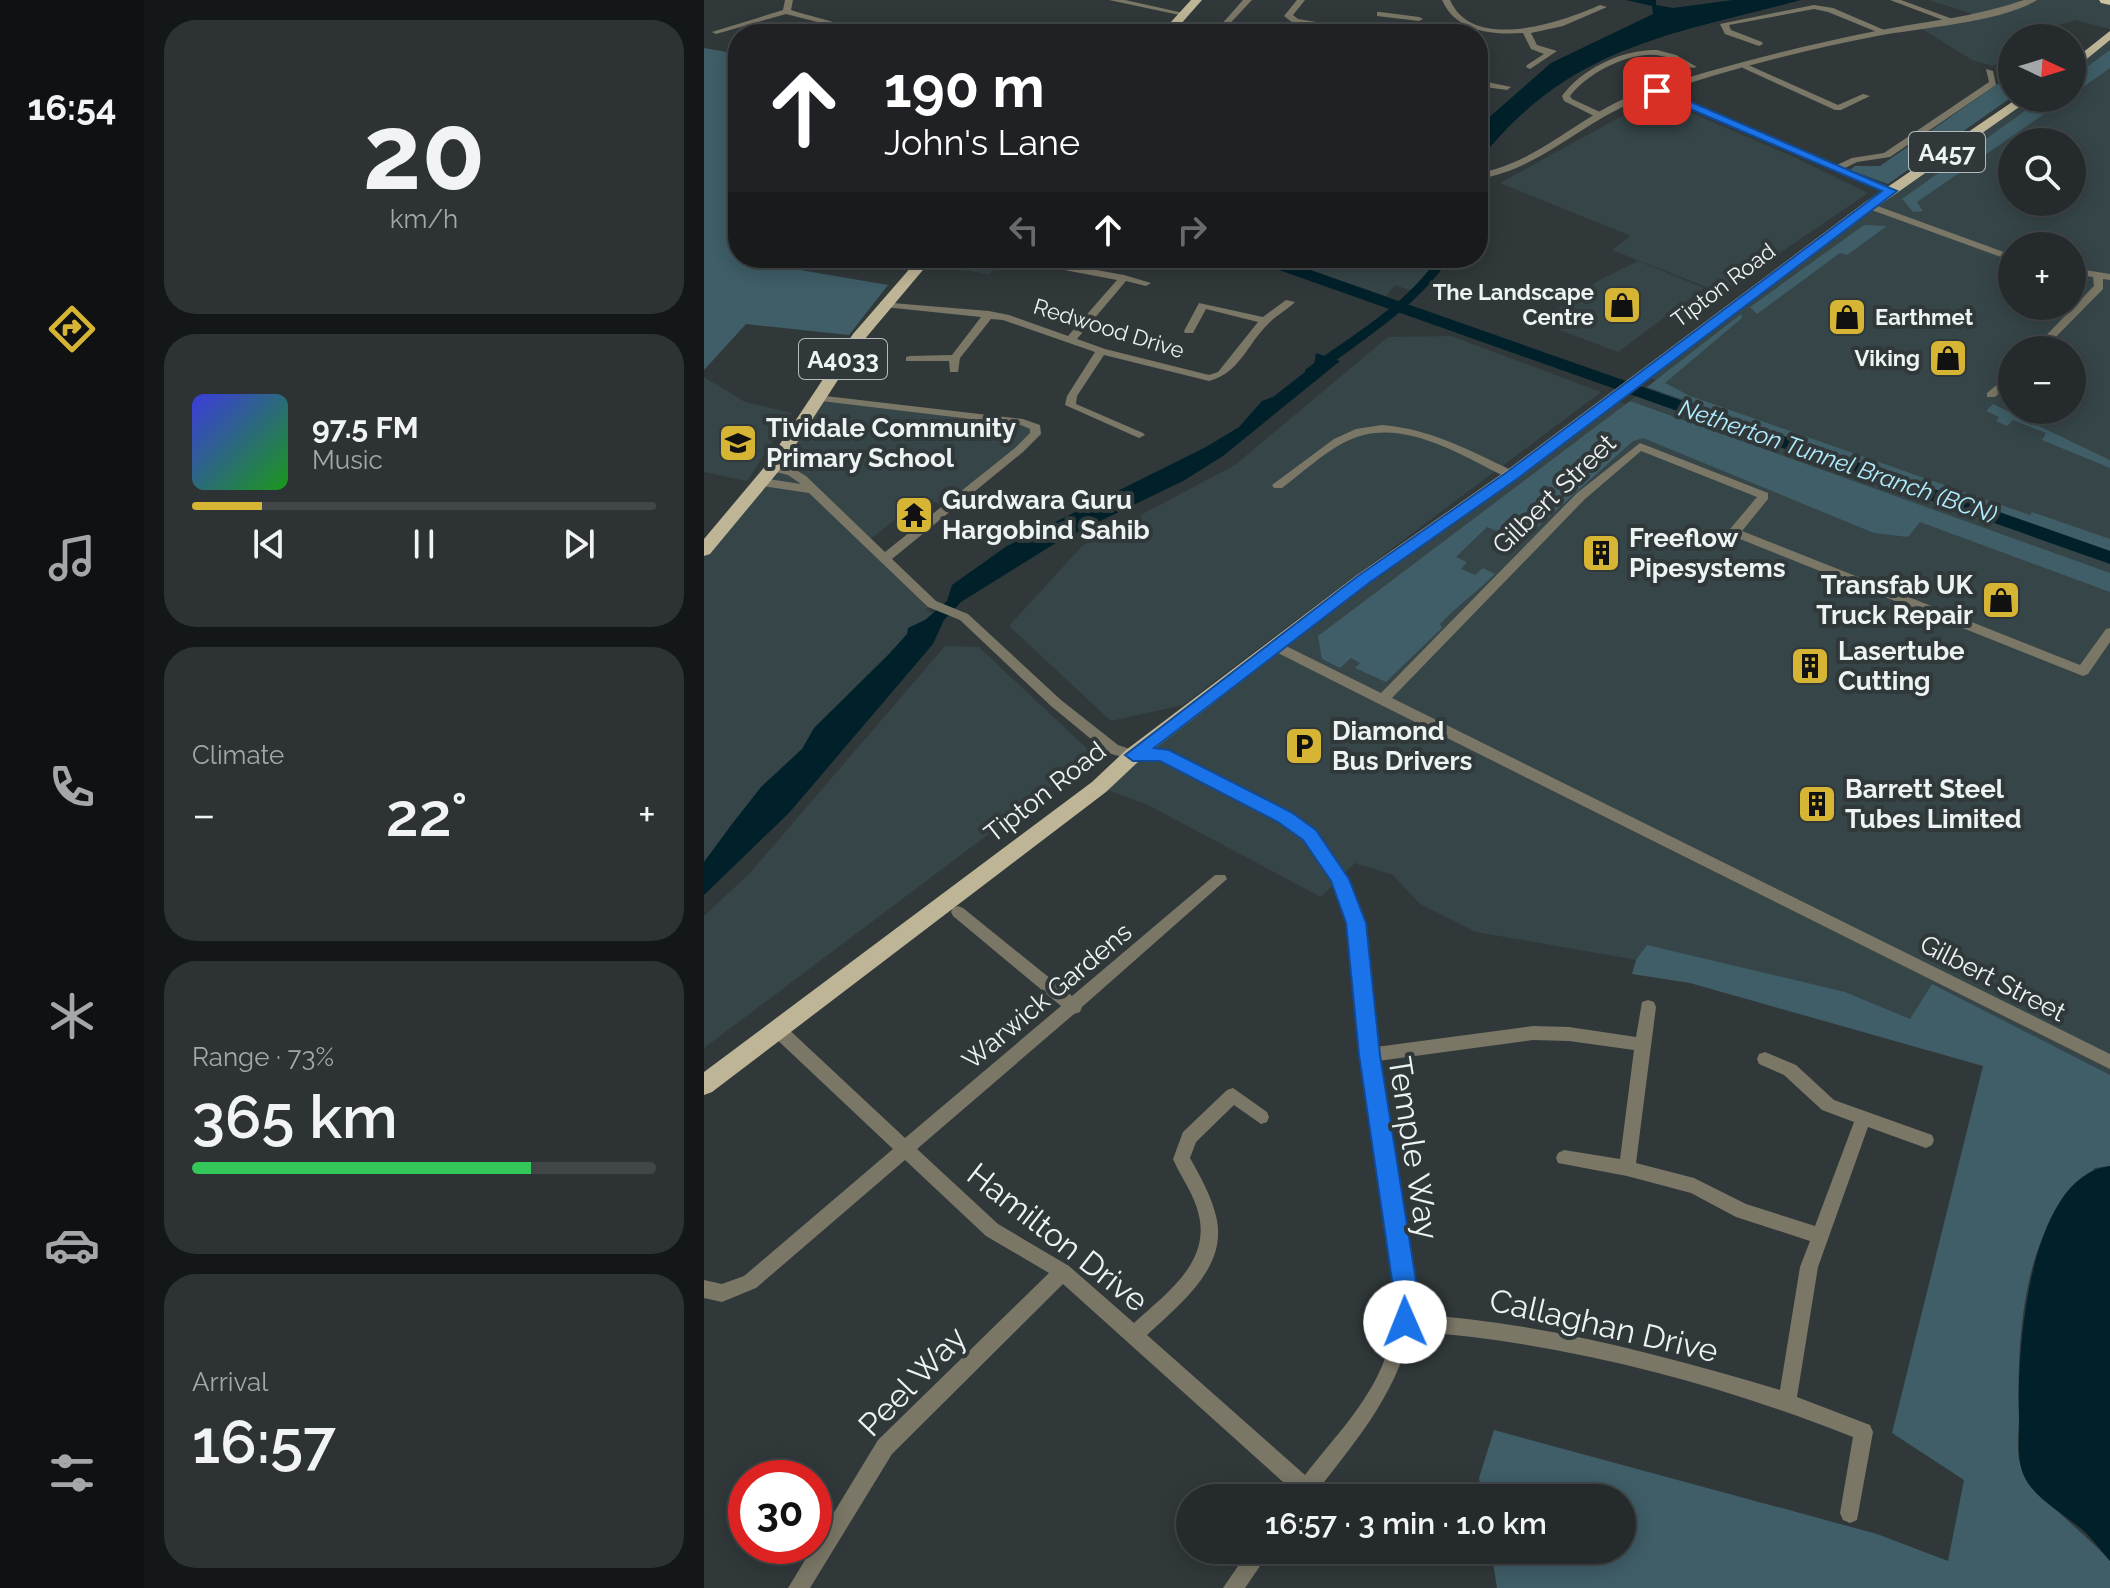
<!DOCTYPE html>
<meta charset="utf-8">
<style>
:root{--surface:#252a2c;--page:#2d3234;--text:#f1f3f6;--muted:#a3a7a9;--line:#424648;--accent:#d6b534}
body{margin:0;font-family:Raleway,sans-serif;background:var(--page);color:var(--text);height:100vh;display:flex;flex-direction:column;font-size:30px;white-space:nowrap}
*{box-sizing:border-box;margin:0}
p{font-size:26px;color:var(--muted)}
.icon{flex:none;width:44px;height:44px;fill:none;stroke:currentColor;stroke-width:2;stroke-linecap:round;stroke-linejoin:round}
.map{position:relative;flex:1;overflow:hidden}
.side{display:flex;flex-direction:column;gap:20px;padding:20px;background:#141718;width:560px}
.side>*{flex:none}
.banner{position:absolute;left:24px;top:24px;width:760px;height:244px;border-radius:32px;box-shadow:0 4px 20px #0003,0 0 0 2px var(--line);background:#202124;color:#fff;overflow:hidden}
.needle{width:52px;rotate:94deg}
.buttons{position:absolute;left:1294px;top:24px;display:grid;gap:16px}
.buttons a{display:grid;place-items:center;width:88px;height:88px;border-radius:50%;background:var(--surface);box-shadow:0 4px 20px #0003,0 0 0 2px var(--line);font-size:40px}
.speed{position:absolute;left:24px;top:1460px;display:flex;gap:16px;font-size:40px;font-weight:700;text-align:center}
.speed>*{display:grid;place-content:center;width:104px;height:104px;border-radius:50%;background:var(--surface);box-shadow:0 4px 20px #0003,0 0 0 2px var(--line);line-height:1}
.speed .limit{border:12px solid #d22;background:#fff;color:#111}
.pin{position:absolute;display:grid;place-items:center;width:68px;height:68px;color:#fff;margin:-34px;border-radius:16px;box-shadow:0 4px 12px #0006}
.me{position:absolute;width:88px;margin:-44px;rotate:359deg;stroke-linejoin:round;filter:drop-shadow(0 0 6px #0008)}
.turn{display:flex;align-items:center;gap:28px;height:168px;padding:0 24px;font-size:36px}
.turn .icon{width:104px;height:104px;stroke-width:2.5}
.turn b{display:block;font-size:56px;line-height:68px}
.lanes{display:flex;align-items:center;height:76px;padding:0 24px;background:#0003;justify-content:center;gap:40px;direction:ltr}
.lanes .off{opacity:.35}
.big{font-size:60px;font-weight:600;line-height:1.1}
.side .card{flex:1;display:flex;flex-direction:column;justify-content:center;gap:12px;min-width:0;padding:0 28px;border-radius:32px;background:var(--page)}
.side .dial{align-items:center;gap:0}
.dial b{font-size:104px;line-height:1}
.song{display:flex;align-items:center;gap:24px}
.cover{width:96px;height:96px;border-radius:12px;background:linear-gradient(135deg,hsl(240 70% 55%),hsl(120 70% 35%))}
.played{height:8px;border-radius:4px;background:linear-gradient(90deg,var(--accent) 15%,var(--line) 15%)}
.keys{display:flex;justify-content:space-around;direction:ltr}
.heat{display:flex;justify-content:space-between;align-items:center;font-size:44px;direction:ltr}
.charge{height:12px;border-radius:6px;background:linear-gradient(90deg,#34c759 73%,var(--line) 0)}
.trip{position:absolute;left:472px;top:1484px;width:460px;height:80px;border-radius:40px;background:var(--surface);box-shadow:0 4px 20px #0003,0 0 0 2px var(--line);font-weight:600;line-height:80px;text-align:center}
main{display:flex;flex:1;min-height:0}
.tabs{display:flex;flex-direction:column;width:144px;justify-content:space-around;align-items:center;background:#0f1112;color:var(--muted)}
.tabs .icon{width:56px;height:56px}
.tabs .current{color:var(--accent)}
.tabs b{font-size:36px;color:var(--text)}
.map>svg:first-child{display:block}
.built{fill:#364548;fill-rule:evenodd}
.green{fill:#3f5e67}
.water{fill:#00212a}
.lines{fill:none;stroke-linecap:round;stroke-linejoin:round}
.canal{fill:#00212a;fill-rule:evenodd}
.minor{fill:#7b7767;fill-rule:evenodd}
.tertiary{fill:#7b7767;fill-rule:evenodd}
.primary{fill:#beb596;fill-rule:evenodd}
.trunk{fill:#ccc29f;fill-rule:evenodd}
.route{fill:#1a73e8;stroke:#114b97;stroke-width:2}
.labels{text-anchor:middle;dominant-baseline:central;stroke-width:8;stroke-linejoin:round;paint-order:stroke}
.far-street-label{font-size:22px;fill:#edf2f3;stroke:#31383a}
.far-poi-label{font-size:22px;font-weight:bold;fill:#edf2f3;stroke:#31383a;text-anchor:end}
.shield{fill:#31383a;stroke:#b5babc;stroke-width:2}
.shield-label{font-size:24px;font-weight:bold;fill:#edf2f3}
.far-water-label{font-size:24px;font-style:italic;fill:#b0edff;stroke:#31383a}
.poi-label{font-size:26px;font-weight:bold;fill:#edf2f3;stroke:#31383a;text-anchor:start}
.street-label{font-size:26px;fill:#edf2f3;stroke:#31383a}
.near-street-label{font-size:32px;fill:#edf2f3;stroke:#31383a}
</style>
<main>
<nav class="tabs">
<b>16:54</b>
<svg class="icon current" aria-label="directions" viewBox="0 0 24 24"><path d="M12 3l9 9-9 9-9-9zM9 14v-3h6M13 9l2 2-2 2"/></svg>
<svg class="icon" aria-label="music" viewBox="0 0 24 24"><path d="M9 18V5l10-2v13"/><circle cx="6" cy="18" r="3"/><circle cx="16" cy="16" r="3"/></svg>
<svg class="icon" aria-label="phone" viewBox="0 0 24 24"><path d="M5 4h4l2 5-3 2q2 4 5 5l2-3 5 2v4C11 20 4 13 5 4z"/></svg>
<svg class="icon" aria-label="climate" viewBox="0 0 24 24"><path d="M12 3v18M4 7l16 10M4 17L20 7"/></svg>
<svg class="icon" aria-label="car" viewBox="0 0 24 24"><path d="M5 17H2v-5l4-1 3-4h7l3 4 3 1v5h-3M9 17h6M6 11h13"/><circle cx="7" cy="17" r="2"/><circle cx="17" cy="17" r="2"/></svg>
<svg class="icon" aria-label="filters" viewBox="0 0 24 24"><path d="M4 7h16M4 17h16"/><circle cx="9" cy="7" r="2"/><circle cx="15" cy="17" r="2"/></svg>
</nav>
<section class="side">
<div class="card dial"><b>20</b><p>km/h</p></div>
<div class="card">
<div class="song"><i class="cover"></i><div><b>97.5 FM</b><p>Music</p></div></div>
<div class="played"></div>
<div class="keys"><svg class="icon" aria-label="previous" viewBox="0 0 24 24"><path d="M18 5L8 12l10 7zM5 5v14"/></svg><svg class="icon" aria-label="pause" viewBox="0 0 24 24"><path d="M8 5v14M16 5v14"/></svg><svg class="icon" aria-label="next" viewBox="0 0 24 24"><path d="M6 5l10 7-10 7zM19 5v14"/></svg></div>
</div>
<div class="card"><p>Climate</p>
<div class="heat"><a>−</a><b class="big">22°</b><a>+</a></div>
</div>
<div class="card"><p>Range · 73%</p><b class="big">365 km</b><div class="charge"></div></div>
<div class="card"><p>Arrival</p><b class="big">16:57</b></div>
</section>
<div class="map">
<svg width="1406" height="1588" viewBox="0 0 1406 1588">
<rect width="100%" height="100%" fill="#31383a"/>
<g class="built">
<polygon points="1225,0 1406,0 1406,29 1372,20 1308,38 1308,54 1289,66 1268,60 1215,27 1275,16"/>
<path d="M1406 32V1081L1013 974 772 932 716 904 689 875 651 863 617 897 444 805 395 787 429 755 910 399 922 404 926 401 952 380 941 375 1322 98H1368V67ZM1308 142H1368V202H1308ZM1308 246H1368V306H1308ZM1308 350H1368V410H1308Z"/>
<polygon points="958,100 1090,157 1164,193 1017,293 908,250 927,236 796,183 940,104"/>
<polygon points="222,258 301,258 285,274 217,263"/>
<polygon points="572,258 740,258 711,292 691,285 682,296"/>
<polygon points="934,261 1000,288 914,352 835,322 894,281"/>
<polygon points="747,336 897,392 479,705 407,721 305,626 378,546 531,465 684,337"/>
<polygon points="0,377 41,402 88,413 43,481 0,472"/>
<polygon points="113,398 319,422 331,434 245,508 219,497 164,541 228,604 222,610 234,615 0,877 0,550"/>
<polygon points="241,646 275,647 390,755 0,1048 0,916 45,874"/>
</g>
<g class="green">
<polygon points="0,48 34,54 34,258 107,258 96,270 184,285 145,335 42,324 0,370"/>
<polygon points="1406,50 1406,68 1368,95 1368,78"/>
<polygon points="1308,74 1308,97 1184,184 1146,170 1151,166 1176,166"/>
<polygon points="1339,98 1363,98 1213,202 1219,211 1209,212 1198,199"/>
<polygon points="1160,225 1183,226 1143,255 1136,253 1053,314 1046,307"/>
<polygon points="1037,314 1038,318 961,383 986,396 1326,515 1328,512 1406,539 1406,551 943,387"/>
<path d="M926 401 1406 573V592L1216 522 1204 537 1170 533 939 438 929 441 818 541 809 537 814 531 800 525 793 531 783 527 752 557 763 562 757 569 771 575 779 568 791 574C773 592 754 605 736 624L738 628 682 682 651 668 656 663 647 658 636 668 618 659 614 636Z"/>
<polygon points="1289,404 1406,460 1406,468 1338,440 1342,433 1309,420 1303,426 1292,421 1295,417 1282,411"/>
<path d="M943 945 1141 992 1206 1019 1228 984 1406 1075V1166L1391 1168C1379 1181 1364 1194 1354 1209 1317 1263 1313 1352 1315 1415 1315 1430 1312 1450 1316 1464 1324 1492 1384 1535 1406 1561V1588H793L787 1550H918V1498H779L775 1478 790 1430 1173 1534 1244 1561 1260 1480 1188 1433 1279 1066 986 983 928 974 932 960Z"/>
</g>
<g class="water">
<path d="M922 0H952V5L969 8 1029 0H1097C966 35 864 46 774 162V127L847 63 949 14 948 6Z"/>
<polygon points="541,258 572,258 1406,551 1406,564"/>
<polygon points="612,353 636,361 519,456 479,481 355,541 257,602 240,620 229,644 85,813 0,895 0,862 28,824 57,787 98,749 110,728 185,654 203,634 204,628 221,620 243,601 248,585 303,546 502,447 535,427 558,401 569,397 610,365"/>
<path d="M1406 1166V1561C1398 1552 1391 1542 1382 1533 1363 1515 1331 1500 1320 1476 1312 1458 1316 1435 1315 1416 1313 1352 1324 1176 1406 1166Z"/>
</g>
<g class="lines">
<path class="canal" d="M734 258H746C711 309 659 339 611 376H601V370C647 335 700 307 734 258Z"/>
<g class="minor">
<polygon points="81,0 89,0 87,10 93,12 173,34 160,34 82,14 12,34 8,32 79,10"/>
<polygon points="405,0 421,0 484,14 480,16"/>
<polygon points="539,0 548,0 517,33 505,34 516,26"/>
<polygon points="593,0 601,0 589,15 594,19 668,31 664,33 589,23 580,16"/>
<path d="M738 0H746C769 53 858 22 896 5L903 7 859 26 827 33 833 45 853 51 826 69 822 67 823 65 840 54 827 49 819 33C788 35 752 32 738 0Z"/>
<polygon points="1186,0 1197,0 1254,21 1247,23"/>
<polygon points="1110,5 1129,8 1185,32 1178,34 1124,12 1110,9 1025,25 1027,30 1058,42 1059,44 1055,46 1021,34 1016,24"/>
<polygon points="676,12 715,17 719,19 715,21 673,16 673,12"/>
<path d="M953 50 972 55 993 67C983 71 970 58 958 56 929 49 883 73 866 96L868 99 896 112V116H890L860 101 858 96C877 69 919 49 953 50Z"/>
<polygon points="1042,64 1134,105 1159,94 1166,96 1137,110 1131,110 1039,68 1038,66"/>
<polygon points="1282,69 1289,71 1292,85 1186,157 1153,162 1141,168 1190,189 1190,193 1187,194 949,91 956,89 1133,165 1148,158 1180,153 1285,82"/>
<polygon points="774,80 807,87 803,90 774,86"/>
<polygon points="1162,204 1168,204 1308,255 1308,261 1162,208"/>
<path d="M337 260 420 275 447 283 442 286 422 281 373 339 401 349 505 375 514 372 554 322 502 309 489 333H481L480 331 495 303 559 317 582 300 591 302C583 310 573 315 565 323 543 344 536 373 505 381L400 355 373 396 372 404 439 433 441 435 435 438 361 405 363 396 391 352 299 320 287 319 256 358 254 372H246L245 361H202V357L206 356 248 355 277 317 180 307 176 306V302L285 311 305 315 364 336 413 280 334 265 332 263Z"/>
<polygon points="1368,268 1406,274 1406,280 1399,279 1399,289 1339,350 1328,350 1390,286 1389,277 1368,274"/>
<polygon points="1308,372 1308,381 1291,397 1283,397 1283,393"/>
<path d="M113 395 319 419 336 425 337 434 319 452 188 559 232 601 264 614 357 700 414 745 429 750 464 751 585 813 610 831 640 875 660 923 672 1047 829 1026 865 1027 932 1037 938 1002 944 1000 950 1002 952 1007 932 1163 990 1178 1042 1204 1111 1226 1150 1122 1118 1110 1080 1075 1055 1064 1053 1059 1055 1054 1061 1052 1092 1065 1130 1100 1228 1135 1230 1140 1228 1145 1222 1148 1164 1127 1114 1267 1093 1397 1166 1425 1169 1432 1153 1520 1146 1523 1139 1520 1136 1513 1149 1437C1007 1381 858 1342 706 1331 692 1397 648 1445 608 1498H586L589 1491 359 1284 188 1454 106 1588H84L174 1440 345 1273 282 1236 201 1160 52 1288 18 1302 0 1298V1280L18 1284 40 1276 189 1149 67 1034 65 1029 67 1024 73 1022 79 1024 201 1138 357 1006 249 916 247 912 249 908 254 906 259 908 368 996 511 875H521L523 879 378 1007 376 1012 370 1014 213 1149 294 1224 365 1266 430 1323C460 1295 506 1264 495 1216 491 1195 477 1178 469 1159L479 1132 523 1090 529 1088 563 1112 565 1117 563 1122 557 1124 530 1105 492 1142 486 1158C496 1176 507 1195 512 1216 525 1267 476 1304 443 1335L601 1475C631 1436 670 1398 684 1349 689 1329 691 1308 692 1287L657 1055 644 923 628 880 600 839 575 821 457 760H429L404 753 347 706 256 620 224 607 105 493 58 486 52 482 58 478 97 484 84 475 64 470 62 468 68 464 92 470 102 476 181 552 311 448 326 433V429L317 425 109 400 108 398ZM829 1040 865 1041 930 1050 916 1159 860 1150 854 1153 852 1158 854 1163 923 1176 987 1193 1032 1217 1106 1241 1096 1267 1076 1390C955 1354 835 1322 708 1314L710 1287 674 1061Z"/>
<path d="M678 425C717 428 751 443 786 460 795 465 806 468 814 475L808 479 804 478C754 454 694 413 639 443 617 455 598 473 578 488H570L568 485 630 439 652 429Z"/>
<polygon points="936,443 1064,493 1064,499 1038,531 1376,665 1402,629 1406,628 1406,642 1384,674 1379,676 1026,535 1026,529 1053,497 937,451 881,499 688,698 1406,1054 1406,1069 673,703 568,650 567,647 573,643 578,644 677,693 873,493"/>
<polygon points="545,1550 567,1550 541,1588 519,1588"/>
</g>
<path class="tertiary" d="M1320 0H1333C1299 22 1216 28 1173 36 1095 51 1018 71 943 97 884 116 837 170 774 179V173C832 165 880 111 937 92 1014 67 1092 47 1172 31 1222 21 1272 17 1320 0Z"/>
<g class="primary">
<polygon points="487,0 498,0 468,34 456,34"/>
<polygon points="1406,31 1406,40 1368,71 1368,61"/>
<polygon points="1314,98 1328,98 1170,209 814,479 665,583 436,760 402,792 8,1092 0,1095 0,1072 388,782 422,750 653,575 802,471 1160,203"/>
<polygon points="215,258 229,258 160,340 74,472 6,554 0,556 0,539 62,465 149,334"/>
</g>
<polygon class="trunk" points="1395,0 1406,0 1406,5 1397,3"/>
</g>
<polygon class="route" points="949,89 957,89 1193,191 813,479 665,583 450,748 465,750 587,812 612,830 645,879 662,923 676,1055 713,1287 709,1330 701,1333 692,1330 689,1322 689,1287 655,1055 642,923 627,881 599,840 574,822 456,761 429,761 421,755 654,576 803,472 1178,191 949,93"/>
<defs>
<symbol id="shop-square" viewBox="-11 -11 22 22"><rect x="-9" y="-9" width="18" height="18" rx="4" fill="#d6b534" stroke="#31383a"/><path d="M-5-2.5h2.3a2.7 3.5 0 0 1 5.4 0H5L5.5 6h-11ZM-1.5-2.5h3a1.5 2.3 0 0 0-3 0Z" fill="#111"/></symbol>
<symbol id="school-square" viewBox="-11 -11 22 22"><rect x="-9" y="-9" width="18" height="18" rx="4" fill="#d6b534" stroke="#31383a"/><path d="M0-5L7-2L0 1L-7-2ZM-4 1L0 2.5L4 1V4Q0 6-4 4Z" fill="#111"/></symbol>
<symbol id="temple-square" viewBox="-11 -11 22 22"><rect x="-9" y="-9" width="18" height="18" rx="4" fill="#d6b534" stroke="#31383a"/><path d="M0-6L5-2H3V0L6.5 2.5H4V6H1.5V3h-3V6H-4V2.5H-6.5L-3 0V-2H-5Z" fill="#111"/></symbol>
<symbol id="building-square" viewBox="-11 -11 22 22"><rect x="-9" y="-9" width="18" height="18" rx="4" fill="#d6b534" stroke="#31383a"/><path d="M-4-6H4V6H1V3H-1V6H-4ZM-2.5-4.3h1.7v1.8h-1.7ZM.8-4.3h1.7v1.8H.8ZM-2.5-1h1.7V.8h-1.7ZM.8-1h1.7V.8H.8Z" fill="#111"/></symbol>
<symbol id="parking-square" viewBox="-11 -11 22 22"><rect x="-9" y="-9" width="18" height="18" rx="4" fill="#d6b534" stroke="#31383a"/><path d="M-3.5-5.5H1a3.5 3.5 0 0 1 0 7H-1V5.5H-3.5ZM-1-3.4V-.6H.8a1.4 1.4 0 0 0 0-2.8Z" fill="#111"/></symbol>
</defs>
<g fill-rule="evenodd">
<use href="#shop-square" x="896" y="283" width="44" height="44"/>
<use href="#shop-square" x="1121" y="295" width="44" height="44"/>
<use href="#shop-square" x="1222" y="336" width="44" height="44"/>
<use href="#school-square" x="12" y="421" width="44" height="44"/>
<use href="#temple-square" x="188" y="493" width="44" height="44"/>
<use href="#building-square" x="875" y="531" width="44" height="44"/>
<use href="#shop-square" x="1275" y="578" width="44" height="44"/>
<use href="#building-square" x="1084" y="644" width="44" height="44"/>
<use href="#parking-square" x="578" y="724" width="44" height="44"/>
<use href="#building-square" x="1091" y="782" width="44" height="44"/>
</g>
<g class="labels">
<g class="far-street-label">
<text transform="translate(1019 285) rotate(-37)">Tipton Road</text>
<text transform="translate(405 328) rotate(17)">Redwood Drive</text>
</g>
<g class="far-poi-label">
<text x="890" y="292">The Landscape<tspan x="890" dy="25">Centre</tspan></text>
<text x="1171" y="317" text-anchor="start">Earthmet</text>
<text x="1216" y="358">Viking</text>
</g>
<g class="shield">
<rect x="1205" y="132" width="76" height="40" rx="6"/>
<rect x="95" y="339" width="88" height="40" rx="6"/>
</g>
<g class="shield-label">
<text x="1243" y="152">A457</text>
<text x="139" y="359">A4033</text>
</g>
<g class="far-water-label">
<text transform="translate(1134 461) rotate(19)">Netherton Tunnel Branch (BCN)</text>
</g>
<g class="poi-label">
<text x="62" y="428">Tividale Community<tspan x="62" dy="30">Primary School</tspan></text>
<text x="238" y="500">Gurdwara Guru<tspan x="238" dy="30">Hargobind Sahib</tspan></text>
<text x="925" y="538">Freeflow<tspan x="925" dy="30">Pipesystems</tspan></text>
<text x="1269" y="585" text-anchor="end">Transfab UK<tspan x="1269" dy="30">Truck Repair</tspan></text>
<text x="1134" y="651">Lasertube<tspan x="1134" dy="30">Cutting</tspan></text>
<text x="628" y="731">Diamond<tspan x="628" dy="30">Bus Drivers</tspan></text>
<text x="1141" y="789">Barrett Steel<tspan x="1141" dy="30">Tubes Limited</tspan></text>
</g>
<g class="street-label">
<text transform="translate(850 494) rotate(-44)">Gilbert Street</text>
<text transform="translate(341 792) rotate(-38)">Tipton Road</text>
<text transform="translate(1289 978) rotate(27)">Gilbert Street</text>
<text transform="translate(343 996) rotate(-40)">Warwick Gardens</text>
</g>
<g class="near-street-label">
<text transform="translate(710 1148) rotate(81)">Temple Way</text>
<text transform="translate(354 1237) rotate(38)">Hamilton Drive</text>
<text transform="translate(900 1325) rotate(13)">Callaghan Drive</text>
<text transform="translate(208 1381) rotate(-46)">Peel Way</text>
</g>
</g>
</svg>
<div class="buttons">
<a><svg class="needle" viewBox="-14 -14 28 28"><path d="M0-13l5 13h-10z" fill="#e53935"/><path d="M0 13l5-13h-10z" fill="#a3a7a9"/></svg></a>
<a><svg class="icon" aria-label="search" viewBox="0 0 24 24"><circle cx="10" cy="10" r="6"/><path d="M15 15l6 6"/></svg></a>
<a>+</a>
<a>−</a>
</div>
<div class="speed"><div class="limit">30</div></div>
<div class="pin" style="left:953px;top:91px;background:#d93025"><svg class="icon" aria-label="arrive" viewBox="0 0 24 24"><path d="M6 21V4h12l-3 4 3 4H6"/></svg></div>
<svg class="me" style="left:701px;top:1322px" viewBox="-20 -20 40 40"><circle r="19" fill="#fff"/><path d="M0-13L10 11 0 6-10 11z" fill="#1a73e8"/></svg>
<div class="trip">16:57 · 3 min · 1.0 km</div>
<div class="banner">
<div class="turn"><svg class="icon" aria-label="ahead" viewBox="0 0 24 24"><path d="M12 20V5M6 11l6-6 6 6"/></svg><div><b>190 m</b>John's Lane</div></div>
<div class="lanes"><svg class="icon off" aria-label="left" viewBox="0 0 24 24"><path d="M17 20v-9H6M10 6l-5 5 5 5"/></svg><svg class="icon" aria-label="ahead" viewBox="0 0 24 24"><path d="M12 20V5M6 11l6-6 6 6"/></svg><svg class="icon off" aria-label="right" viewBox="0 0 24 24"><path d="M7 20v-9h11M14 6l5 5-5 5"/></svg></div>
</div>
</div>
</main>
